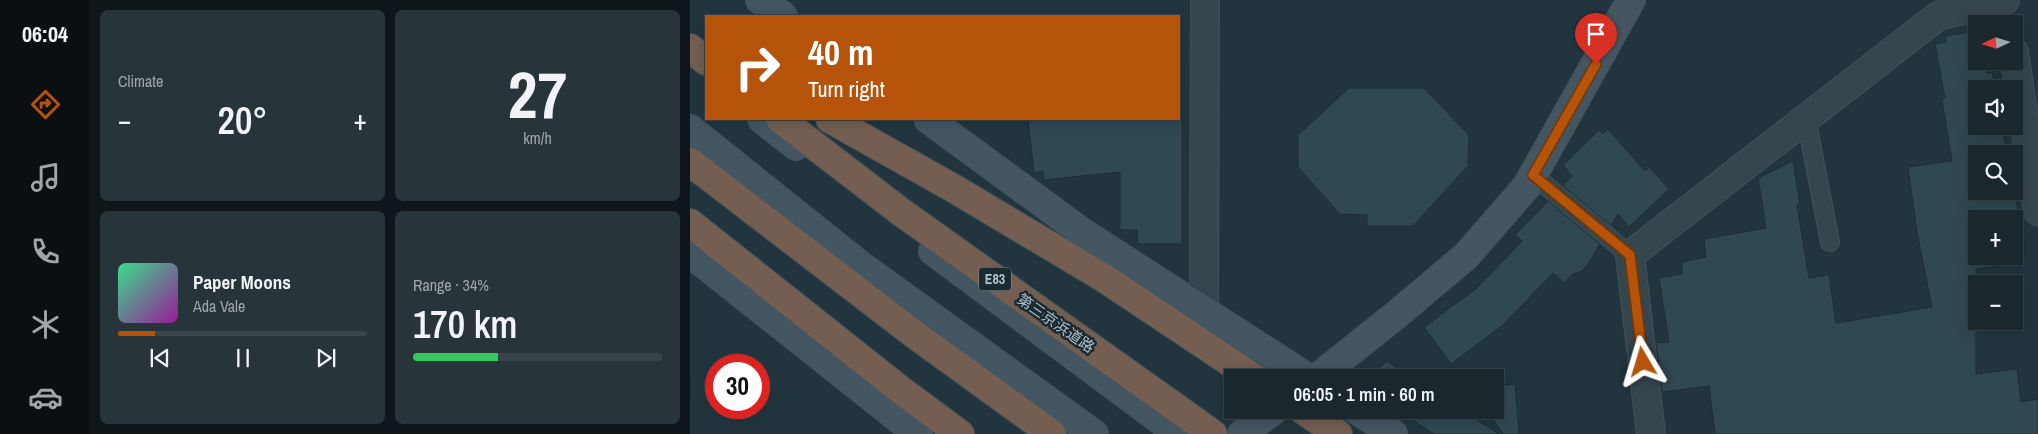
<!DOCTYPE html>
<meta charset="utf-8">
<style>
:root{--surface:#1a282e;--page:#27343a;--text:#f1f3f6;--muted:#9fa6aa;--line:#38444a;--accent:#b45309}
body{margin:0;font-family:"Archivo Narrow","Noto Sans JP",sans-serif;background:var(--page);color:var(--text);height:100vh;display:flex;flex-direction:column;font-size:19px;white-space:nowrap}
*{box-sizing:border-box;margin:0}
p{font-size:16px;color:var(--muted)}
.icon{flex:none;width:28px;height:28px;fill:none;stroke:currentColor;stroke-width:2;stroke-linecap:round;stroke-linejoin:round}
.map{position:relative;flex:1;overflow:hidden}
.sheet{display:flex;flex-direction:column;gap:10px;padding:10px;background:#0e1619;width:600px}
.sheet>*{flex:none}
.hud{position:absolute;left:15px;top:15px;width:475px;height:105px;border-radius:0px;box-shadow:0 2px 12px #0003,0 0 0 1px var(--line);background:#b45309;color:#fff;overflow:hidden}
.needle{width:32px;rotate:266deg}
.tools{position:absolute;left:1278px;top:15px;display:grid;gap:10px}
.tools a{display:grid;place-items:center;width:55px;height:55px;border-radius:0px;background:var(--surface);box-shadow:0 2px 12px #0003,0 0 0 1px var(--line);font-size:25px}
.speed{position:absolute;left:15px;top:354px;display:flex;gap:10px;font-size:25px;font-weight:700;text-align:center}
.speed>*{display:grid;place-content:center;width:65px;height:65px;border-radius:50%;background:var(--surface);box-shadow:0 2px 12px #0003,0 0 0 1px var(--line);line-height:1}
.speed .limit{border:8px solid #d22;background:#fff;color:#111}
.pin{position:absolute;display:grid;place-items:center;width:42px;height:42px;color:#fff;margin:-51px -21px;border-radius:50% 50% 50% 0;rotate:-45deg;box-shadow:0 0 5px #0007}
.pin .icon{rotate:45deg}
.me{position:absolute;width:55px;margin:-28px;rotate:353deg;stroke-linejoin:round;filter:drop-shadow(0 0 4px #0008)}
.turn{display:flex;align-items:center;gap:18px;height:105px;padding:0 20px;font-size:22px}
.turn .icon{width:65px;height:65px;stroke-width:2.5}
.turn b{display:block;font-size:35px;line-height:42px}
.big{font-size:38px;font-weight:600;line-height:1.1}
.sheet .tile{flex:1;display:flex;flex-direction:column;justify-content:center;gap:8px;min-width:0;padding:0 18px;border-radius:8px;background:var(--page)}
.sheet .dial{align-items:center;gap:0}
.dial b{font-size:65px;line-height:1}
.song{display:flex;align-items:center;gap:15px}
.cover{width:60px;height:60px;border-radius:8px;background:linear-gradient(135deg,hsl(150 70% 55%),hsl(300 70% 35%))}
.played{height:5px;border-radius:2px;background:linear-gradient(90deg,var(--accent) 15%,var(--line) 15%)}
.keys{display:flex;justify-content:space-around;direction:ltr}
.heat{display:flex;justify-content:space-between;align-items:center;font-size:28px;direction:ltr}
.charge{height:8px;border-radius:4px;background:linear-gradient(90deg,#34c759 34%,var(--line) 0)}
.sheet .tiles{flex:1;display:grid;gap:10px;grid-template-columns:repeat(2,1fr)}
.trip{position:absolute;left:534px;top:369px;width:280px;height:50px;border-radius:0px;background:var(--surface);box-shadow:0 2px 12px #0003,0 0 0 1px var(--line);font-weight:600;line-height:50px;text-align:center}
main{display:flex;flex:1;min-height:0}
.dock{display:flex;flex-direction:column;width:90px;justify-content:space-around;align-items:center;background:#0a1012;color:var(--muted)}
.dock .icon{width:35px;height:35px}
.dock .on{color:var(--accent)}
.dock b{font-size:22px;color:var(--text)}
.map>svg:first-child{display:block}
.building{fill:#304852;stroke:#1d2d34}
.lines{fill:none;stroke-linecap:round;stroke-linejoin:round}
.lane-casing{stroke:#425259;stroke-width:20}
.street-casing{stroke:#425259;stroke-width:30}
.secondary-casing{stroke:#425259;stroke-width:30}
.highway-casing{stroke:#415158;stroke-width:30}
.lane{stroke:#36464e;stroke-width:18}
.street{stroke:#36464e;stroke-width:28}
.secondary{stroke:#445661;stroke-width:28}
.highway{stroke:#745e52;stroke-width:28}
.route-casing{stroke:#753606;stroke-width:12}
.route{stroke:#b45309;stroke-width:9}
.labels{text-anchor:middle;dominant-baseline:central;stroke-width:5;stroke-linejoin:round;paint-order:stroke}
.shield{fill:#1b2b32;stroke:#84949c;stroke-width:1}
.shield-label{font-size:14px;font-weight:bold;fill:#b1c1c9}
.street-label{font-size:15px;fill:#b1c1c9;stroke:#1b2b32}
</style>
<main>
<nav class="dock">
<b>06:04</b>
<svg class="icon on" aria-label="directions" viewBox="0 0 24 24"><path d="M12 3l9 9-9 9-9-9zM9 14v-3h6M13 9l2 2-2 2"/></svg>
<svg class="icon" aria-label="music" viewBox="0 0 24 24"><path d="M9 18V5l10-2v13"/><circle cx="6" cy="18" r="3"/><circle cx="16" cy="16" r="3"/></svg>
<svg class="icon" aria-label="phone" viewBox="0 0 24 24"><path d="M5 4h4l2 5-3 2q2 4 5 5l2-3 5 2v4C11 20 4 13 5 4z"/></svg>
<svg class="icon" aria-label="climate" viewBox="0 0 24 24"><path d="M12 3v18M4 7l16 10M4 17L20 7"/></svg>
<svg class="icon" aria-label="car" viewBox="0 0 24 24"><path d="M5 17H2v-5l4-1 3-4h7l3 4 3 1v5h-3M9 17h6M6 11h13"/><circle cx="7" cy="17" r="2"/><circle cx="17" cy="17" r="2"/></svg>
</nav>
<section class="sheet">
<div class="tiles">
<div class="tile"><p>Climate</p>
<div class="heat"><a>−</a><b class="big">20°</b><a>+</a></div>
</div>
<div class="tile dial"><b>27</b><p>km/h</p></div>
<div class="tile">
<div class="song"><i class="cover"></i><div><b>Paper Moons</b><p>Ada Vale</p></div></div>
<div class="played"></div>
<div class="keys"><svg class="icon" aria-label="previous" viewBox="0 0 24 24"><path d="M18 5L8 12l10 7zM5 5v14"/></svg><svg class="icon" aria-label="pause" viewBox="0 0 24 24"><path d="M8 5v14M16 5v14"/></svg><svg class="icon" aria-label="next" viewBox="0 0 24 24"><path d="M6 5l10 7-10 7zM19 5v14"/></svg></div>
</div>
<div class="tile"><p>Range · 34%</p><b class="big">170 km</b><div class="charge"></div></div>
</div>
</section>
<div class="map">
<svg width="1348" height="434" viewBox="0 0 1348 434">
<rect width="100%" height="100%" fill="#22353e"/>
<g class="building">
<polygon points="1286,31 1286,61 1295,61 1297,73 1302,72 1305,89 1286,89 1286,126 1312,126 1317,154 1286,154 1286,191 1324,191 1324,187 1335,249 1324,251 1324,219 1286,219 1286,256 1313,256 1314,265 1286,269 1286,374 1327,369 1331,402 1348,399 1348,434 1025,434 1019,386 972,392 966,343 979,342 969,278 992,274 992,262 1016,257 1014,239 1076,228 1068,178 1103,161 1110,205 1107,205 1119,278 1139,275 1146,323 1242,307 1227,233 1218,167 1262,161 1252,99 1255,98 1245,44 1256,42 1255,36"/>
<polygon points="659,88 734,88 779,135 778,166 723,226 677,226 677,215 650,214 608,167 608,135"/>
<polygon points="338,119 492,119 492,244 448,244 447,230 430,230 430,172 354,180 353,171 344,173"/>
<polygon points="918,129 955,171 959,167 979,189 939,227 928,214 921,226 873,186 882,176 873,165 909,130 913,134"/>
<polygon points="858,201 910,244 898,264 892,271 883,274 874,283 863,273 813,325 761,364 734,327 787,288 832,241 825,235"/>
<polygon points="697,361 722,378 677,378"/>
<polygon points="825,384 829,434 813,434 796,410 805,410 805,386"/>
<polygon points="707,410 772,410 809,434 744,434"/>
</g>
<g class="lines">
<defs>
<g id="lane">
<polyline points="1116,118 1140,242"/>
<polyline points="843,175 940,255"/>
</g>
<g id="street">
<polyline points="1324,52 1348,211"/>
<polyline points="514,310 515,0"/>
<polyline points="961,434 940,255 1248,16 1315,0"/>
</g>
<g id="secondary">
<polyline points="70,0 93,16"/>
<polyline points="72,119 106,146"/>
<polyline points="238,119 392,232 618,378"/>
<polyline points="0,129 170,265 404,434"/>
<polyline points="243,251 489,434"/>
<polyline points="0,253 228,434"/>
<polyline points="627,378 706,315 776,256 837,186 941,0"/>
<polyline points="667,410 703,434"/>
<polyline points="552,434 584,410"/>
</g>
<g id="highway">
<polyline points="0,48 16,61"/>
<polyline points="90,119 211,212 523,434"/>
<polyline points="140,119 263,188 414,278 564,378"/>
<polyline points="0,162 224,334 362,434"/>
<polyline points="0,223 208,388 270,434"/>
<polyline points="613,410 648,434"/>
</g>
</defs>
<use href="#lane" class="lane-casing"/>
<use href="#street" class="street-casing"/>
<use href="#secondary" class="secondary-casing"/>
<use href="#highway" class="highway-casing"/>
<use href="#lane" class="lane"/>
<use href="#street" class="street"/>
<use href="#secondary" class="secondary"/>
<use href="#highway" class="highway"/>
</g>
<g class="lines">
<defs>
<polyline id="route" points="906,64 843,175 940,255 953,362"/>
</defs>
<use href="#route" class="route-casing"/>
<use href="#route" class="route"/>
</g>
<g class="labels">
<rect class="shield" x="289" y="267.5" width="32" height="23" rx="4"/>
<g class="shield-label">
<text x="305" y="279">E83</text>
</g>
<g class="street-label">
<text transform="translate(366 323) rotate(35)">第三京浜道路</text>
</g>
</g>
</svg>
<div class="tools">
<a><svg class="needle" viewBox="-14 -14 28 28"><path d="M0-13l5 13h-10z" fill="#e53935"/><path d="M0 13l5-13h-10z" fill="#9fa6aa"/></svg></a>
<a><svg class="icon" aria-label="sound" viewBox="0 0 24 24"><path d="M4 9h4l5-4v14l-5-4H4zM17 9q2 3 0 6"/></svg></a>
<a><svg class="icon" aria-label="search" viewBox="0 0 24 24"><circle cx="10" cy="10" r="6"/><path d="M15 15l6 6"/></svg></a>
<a>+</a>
<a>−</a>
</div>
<div class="speed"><div class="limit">30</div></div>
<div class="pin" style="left:906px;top:64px;background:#d93025"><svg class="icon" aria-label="arrive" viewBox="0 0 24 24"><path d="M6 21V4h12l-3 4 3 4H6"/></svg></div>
<svg class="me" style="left:953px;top:362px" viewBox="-20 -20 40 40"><path d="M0-17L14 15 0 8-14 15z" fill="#b45309" stroke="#fff" stroke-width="4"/></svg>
<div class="trip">06:05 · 1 min · 60 m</div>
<div class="hud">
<div class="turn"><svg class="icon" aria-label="right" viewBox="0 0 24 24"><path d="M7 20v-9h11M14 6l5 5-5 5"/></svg><div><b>40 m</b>Turn right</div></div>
</div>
</div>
</main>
